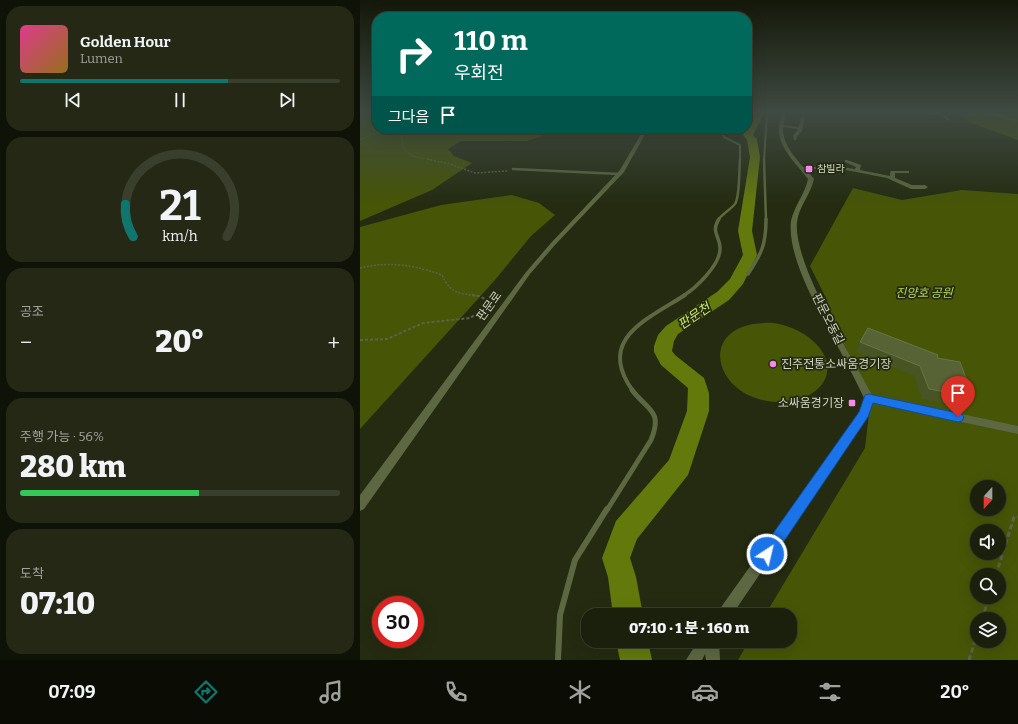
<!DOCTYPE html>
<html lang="ko">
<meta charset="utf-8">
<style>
:root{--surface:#1b200c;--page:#242815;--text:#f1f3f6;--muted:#a0a39d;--line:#393e2d;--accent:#0f766e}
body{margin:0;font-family:Bitter,"Noto Sans KR",serif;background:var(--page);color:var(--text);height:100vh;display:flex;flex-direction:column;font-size:15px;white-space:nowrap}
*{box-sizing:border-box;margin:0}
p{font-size:13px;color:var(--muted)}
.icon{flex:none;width:22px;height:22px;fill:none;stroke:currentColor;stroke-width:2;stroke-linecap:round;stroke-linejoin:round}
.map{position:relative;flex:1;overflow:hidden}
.details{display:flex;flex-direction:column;gap:6px;padding:6px;background:#0f1207;width:360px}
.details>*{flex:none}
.banner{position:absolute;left:12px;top:12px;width:380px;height:122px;border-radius:16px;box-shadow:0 4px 16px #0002,0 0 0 1px var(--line);background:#00695c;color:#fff;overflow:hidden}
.needle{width:26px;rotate:201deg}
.controls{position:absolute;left:610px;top:480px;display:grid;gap:8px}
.controls a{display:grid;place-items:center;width:36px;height:36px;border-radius:50%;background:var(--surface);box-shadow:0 4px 16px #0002,0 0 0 1px var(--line);font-size:20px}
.speed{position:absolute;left:12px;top:596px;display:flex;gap:8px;font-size:20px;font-weight:700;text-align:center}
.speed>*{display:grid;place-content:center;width:52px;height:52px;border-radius:50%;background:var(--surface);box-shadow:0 4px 16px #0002,0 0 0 1px var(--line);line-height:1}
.speed .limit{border:6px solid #d22;background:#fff;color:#111}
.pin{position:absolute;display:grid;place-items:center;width:34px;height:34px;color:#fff;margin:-41px -17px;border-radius:50% 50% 50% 0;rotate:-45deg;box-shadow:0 0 4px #0007}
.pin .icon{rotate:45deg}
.me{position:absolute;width:44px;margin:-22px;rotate:35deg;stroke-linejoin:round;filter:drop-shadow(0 0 3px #0008)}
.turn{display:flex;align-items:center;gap:14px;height:84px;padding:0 16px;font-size:18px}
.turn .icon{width:52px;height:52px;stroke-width:2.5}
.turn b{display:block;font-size:28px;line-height:34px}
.then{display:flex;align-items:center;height:38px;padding:0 16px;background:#0003;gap:8px;font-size:15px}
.big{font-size:30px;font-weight:800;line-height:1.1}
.details .widget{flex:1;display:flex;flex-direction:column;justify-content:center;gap:6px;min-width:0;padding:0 14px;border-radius:16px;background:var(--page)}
.details .dial{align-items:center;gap:0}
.dial svg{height:104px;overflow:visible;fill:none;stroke:var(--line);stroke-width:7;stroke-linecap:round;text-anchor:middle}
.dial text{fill:var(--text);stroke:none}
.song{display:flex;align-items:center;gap:12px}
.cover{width:48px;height:48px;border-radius:6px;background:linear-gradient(135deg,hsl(330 70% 55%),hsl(40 70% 35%))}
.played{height:4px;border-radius:2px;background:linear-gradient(90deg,var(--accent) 65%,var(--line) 65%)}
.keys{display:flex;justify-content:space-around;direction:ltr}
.heat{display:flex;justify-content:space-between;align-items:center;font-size:22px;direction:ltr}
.charge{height:6px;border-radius:3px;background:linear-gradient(90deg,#34c759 56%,var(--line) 0)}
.trip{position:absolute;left:221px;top:608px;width:216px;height:40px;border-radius:16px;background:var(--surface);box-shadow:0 4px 16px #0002,0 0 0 1px var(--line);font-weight:800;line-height:40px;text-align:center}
.tabs{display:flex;height:64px;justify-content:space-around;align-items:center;background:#0b0d05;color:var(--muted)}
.tabs .icon{width:28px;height:28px}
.tabs .on{color:var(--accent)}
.tabs b{font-size:18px;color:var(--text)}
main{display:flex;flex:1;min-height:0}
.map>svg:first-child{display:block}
.green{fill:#465506;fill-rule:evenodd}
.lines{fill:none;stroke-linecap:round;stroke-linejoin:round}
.river{fill:#64790c;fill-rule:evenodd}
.path-far3{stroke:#5c624b;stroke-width:1;stroke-dasharray:1.5 1;stroke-linecap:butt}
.path-far2{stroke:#5c624b;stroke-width:1.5;stroke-dasharray:2 1.5;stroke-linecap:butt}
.path-far1{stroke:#5c624b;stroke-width:2;stroke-dasharray:3 2;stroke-linecap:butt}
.path{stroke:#5c624b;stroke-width:3;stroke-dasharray:5 3;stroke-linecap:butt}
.service-far5{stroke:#5d6742;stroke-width:2}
.service-far4{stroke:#5d6742;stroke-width:2.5}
.service-far3{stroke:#5d6742;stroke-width:3.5}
.service-far2{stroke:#5d6742;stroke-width:4}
.service-far1{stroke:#5d6742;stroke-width:5}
.service{stroke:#5d6742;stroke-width:6}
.minor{fill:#5d6742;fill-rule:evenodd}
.tertiary{fill:#5d6742;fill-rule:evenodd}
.wall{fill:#485423}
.building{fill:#576235;stroke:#6a744b}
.route{fill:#1a73e8;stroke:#114b97}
.poi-dot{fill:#f788ec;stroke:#242b10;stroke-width:1.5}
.labels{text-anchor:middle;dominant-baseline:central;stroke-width:3.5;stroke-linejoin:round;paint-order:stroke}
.far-poi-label{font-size:10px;fill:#d0d5c5;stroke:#242b10;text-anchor:start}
.park-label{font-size:12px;font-style:italic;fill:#b5d354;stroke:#242b10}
.street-label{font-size:12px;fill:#d0d5c5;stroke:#242b10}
.poi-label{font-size:12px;fill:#d0d5c5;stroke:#242b10;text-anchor:start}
.water-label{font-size:13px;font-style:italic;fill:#c8e669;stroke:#242b10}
</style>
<main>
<section class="details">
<div class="widget">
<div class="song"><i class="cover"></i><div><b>Golden Hour</b><p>Lumen</p></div></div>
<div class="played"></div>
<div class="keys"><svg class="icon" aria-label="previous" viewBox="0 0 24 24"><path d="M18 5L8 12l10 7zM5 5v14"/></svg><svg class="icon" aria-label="pause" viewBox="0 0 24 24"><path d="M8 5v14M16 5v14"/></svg><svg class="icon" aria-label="next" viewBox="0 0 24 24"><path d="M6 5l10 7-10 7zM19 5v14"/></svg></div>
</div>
<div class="widget dial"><svg viewBox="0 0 100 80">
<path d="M14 69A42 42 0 1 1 86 69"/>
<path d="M14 69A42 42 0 0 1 8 44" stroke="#0f766e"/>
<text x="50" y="56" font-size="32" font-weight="700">21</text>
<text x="50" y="72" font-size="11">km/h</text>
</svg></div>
<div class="widget"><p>공조</p>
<div class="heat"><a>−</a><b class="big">20°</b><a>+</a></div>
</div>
<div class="widget"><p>주행 가능 · 56%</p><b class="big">280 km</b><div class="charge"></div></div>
<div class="widget"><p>도착</p><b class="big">07:10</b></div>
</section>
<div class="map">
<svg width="658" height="660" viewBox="0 0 658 660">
<rect width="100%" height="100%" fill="#242b10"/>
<g class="green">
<polygon points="5,112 17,112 17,129 185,129 183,136 167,141 101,141 88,149 94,156 112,163 72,190 0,221 0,113"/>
<polygon points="628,113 658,115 658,140 611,123 601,114"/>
<path d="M493 188 542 200 602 190 658 194V660H378L389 641H430V615H405L505 448 511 396 478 333 466 298 450 266ZM617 487H639V509H617ZM617 531H639V553H617ZM617 575H639V597H617ZM617 619H639V641H617Z"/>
<polygon points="152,195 179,203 195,215 171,236 135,280 0,429 0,227 81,205"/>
<path d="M414 323C431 326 447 333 459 347 482 376 454 401 423 402 353 405 330 319 414 323Z"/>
</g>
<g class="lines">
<g class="river">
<polygon points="394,112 402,112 403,115 393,135 397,139 400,157 392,231 397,255 383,284 369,300 318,334 314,341 312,351 315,355 344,378 349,393 349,411 328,475 277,539 270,558 276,577 283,615 253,615 248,577 242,558 256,521 309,460 327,411 328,388 301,365 294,352 294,346 298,335 306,326 357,292 370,279 383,255 378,231 390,157 387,140 383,135 395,115"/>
<polygon points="256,641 288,641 292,660 260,660"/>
</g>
<g class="path-far3">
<path d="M50 129 41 137C45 158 53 156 72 160"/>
<polyline points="0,140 25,129"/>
</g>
<g class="path-far2">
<polyline points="67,159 90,164 115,173 147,171"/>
<path d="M0 268C29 261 54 265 82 275 92 296 98 292 118 296"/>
</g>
<polyline class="path-far1" points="0,340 27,339 63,323 110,318 124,309 129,301 119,296 109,295"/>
<g class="path">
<polyline points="636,575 654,517 658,517"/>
<polyline points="622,619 629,597"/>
<polyline points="609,660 617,634"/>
</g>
<g class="service-far5">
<polyline points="365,129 362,133 364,137 380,145 380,160"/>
<polyline points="404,160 407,112"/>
</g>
<g class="service-far4">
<polyline points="404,159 406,220"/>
<polyline points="153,169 260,174"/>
<path d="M358 220C363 213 370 210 375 204 380 197 379 168 380 159"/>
</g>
<g class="service-far3">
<path d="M388 274C402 253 406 244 406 219"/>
<path d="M323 296C336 288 360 265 360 249 361 237 350 233 359 219"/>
</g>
<path class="service-far2" d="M273 391C235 339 288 319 325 295"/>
<path class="service-far1" d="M247 510 291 440C303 410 288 411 272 390"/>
<polyline class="service" points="198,660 200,615 215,560 247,509"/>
<g class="minor">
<path d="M423 112H427L423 125 439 127 441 117 443 116 445 117 442 131 437 136 436 140H434L433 136 438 129 423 127C422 143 434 156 443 167H481L495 169 496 167 485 162V160H487L501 165 500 170 530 176V173L531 171H549V173H535V178L552 185H565L568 187 565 189H551L527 178 481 169H446L454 179C451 194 439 206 437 222 433 264 491 355 512 395L658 426V434L512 403 507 417 372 615H357L359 610 500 412 504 398C494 377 483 356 472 336 456 306 427 255 431 221 434 206 445 194 448 179 431 157 410 141 423 112Z"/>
<path d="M568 112C575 111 586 114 590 120L587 121 585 118Z"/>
<polygon points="609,112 628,112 658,120 658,122 628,114"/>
<polygon points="338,641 359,641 360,660 346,660 345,654 342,660 326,660"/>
</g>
<polygon class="tertiary" points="284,129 288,129 264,172 195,245 170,274 4,509 0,511 0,495 166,272 191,243 260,170"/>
</g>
<polygon class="wall" points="500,342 577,358 613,397 605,407 562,399 554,376 496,352"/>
<polygon class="building" points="508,328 578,355 577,358 600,362 613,397 569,389 560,366 500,342"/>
<linearGradient id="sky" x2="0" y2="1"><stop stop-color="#141809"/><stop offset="0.55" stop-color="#3f4a42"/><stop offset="1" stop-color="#3f4a42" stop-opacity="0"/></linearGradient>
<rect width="658" height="204" fill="url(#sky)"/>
<polygon class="route" points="509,394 598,413 602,414 604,417 602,421 598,422 513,403 508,417 412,559 407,561 402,559 400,554 402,549 499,412 505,395"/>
<g class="poi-dot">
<rect x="445" y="165" width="8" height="8" rx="2"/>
<circle cx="413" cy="364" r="4"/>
<rect x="488" y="399" width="8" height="8" rx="2"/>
</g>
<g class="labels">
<g class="far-poi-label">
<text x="457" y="169">참빌라</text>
</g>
<g class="park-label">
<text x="564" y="293">진양호 공원</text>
</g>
<g class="street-label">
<text transform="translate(129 306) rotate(-54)">판문로</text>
<text transform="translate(468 319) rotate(63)">판문오동길</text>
</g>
<g class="poi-label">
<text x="421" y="364">진주전통소싸움경기장</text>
<text x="484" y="403" text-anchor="end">소싸움경기장</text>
</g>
<g class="water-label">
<text transform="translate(334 316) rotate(-34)">판문천</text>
</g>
</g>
</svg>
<div class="controls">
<a><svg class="needle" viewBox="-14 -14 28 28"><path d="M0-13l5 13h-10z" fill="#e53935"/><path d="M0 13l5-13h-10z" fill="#a0a39d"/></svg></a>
<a><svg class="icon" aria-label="sound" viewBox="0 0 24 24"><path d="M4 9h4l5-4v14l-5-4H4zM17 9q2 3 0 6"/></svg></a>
<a><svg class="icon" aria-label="search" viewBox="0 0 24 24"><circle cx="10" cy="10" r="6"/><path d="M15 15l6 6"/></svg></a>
<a><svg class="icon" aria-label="layers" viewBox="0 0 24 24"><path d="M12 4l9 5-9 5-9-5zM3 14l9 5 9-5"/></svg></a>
</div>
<div class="speed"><div class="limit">30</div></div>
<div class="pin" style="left:598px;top:417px;background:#d93025"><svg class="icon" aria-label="arrive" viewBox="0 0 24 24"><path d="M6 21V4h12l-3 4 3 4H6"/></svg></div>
<svg class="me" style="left:407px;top:554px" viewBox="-20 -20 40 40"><circle r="17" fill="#1a73e8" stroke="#fff" stroke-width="3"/><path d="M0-11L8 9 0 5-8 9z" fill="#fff"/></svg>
<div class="trip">07:10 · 1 분 · 160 m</div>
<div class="banner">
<div class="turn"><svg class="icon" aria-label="right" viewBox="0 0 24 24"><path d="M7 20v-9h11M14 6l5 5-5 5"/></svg><div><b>110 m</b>우회전</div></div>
<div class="then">그다음<svg class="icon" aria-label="arrive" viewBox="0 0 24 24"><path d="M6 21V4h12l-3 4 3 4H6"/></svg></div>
</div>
</div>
</main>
<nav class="tabs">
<b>07:09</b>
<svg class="icon on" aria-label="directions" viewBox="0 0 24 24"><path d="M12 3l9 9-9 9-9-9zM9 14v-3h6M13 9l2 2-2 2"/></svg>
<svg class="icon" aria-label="music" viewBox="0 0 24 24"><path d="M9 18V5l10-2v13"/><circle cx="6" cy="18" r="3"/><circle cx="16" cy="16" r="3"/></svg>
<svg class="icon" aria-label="phone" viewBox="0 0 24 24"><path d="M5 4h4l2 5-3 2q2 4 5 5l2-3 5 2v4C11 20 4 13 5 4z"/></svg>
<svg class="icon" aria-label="climate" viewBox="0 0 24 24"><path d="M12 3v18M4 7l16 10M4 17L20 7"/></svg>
<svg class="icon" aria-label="car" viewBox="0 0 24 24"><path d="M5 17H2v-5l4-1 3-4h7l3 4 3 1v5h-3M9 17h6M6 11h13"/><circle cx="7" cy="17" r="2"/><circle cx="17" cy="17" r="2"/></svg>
<svg class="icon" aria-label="filters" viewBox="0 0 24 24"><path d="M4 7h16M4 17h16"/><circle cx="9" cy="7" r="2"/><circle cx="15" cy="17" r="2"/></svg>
<b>20°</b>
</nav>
